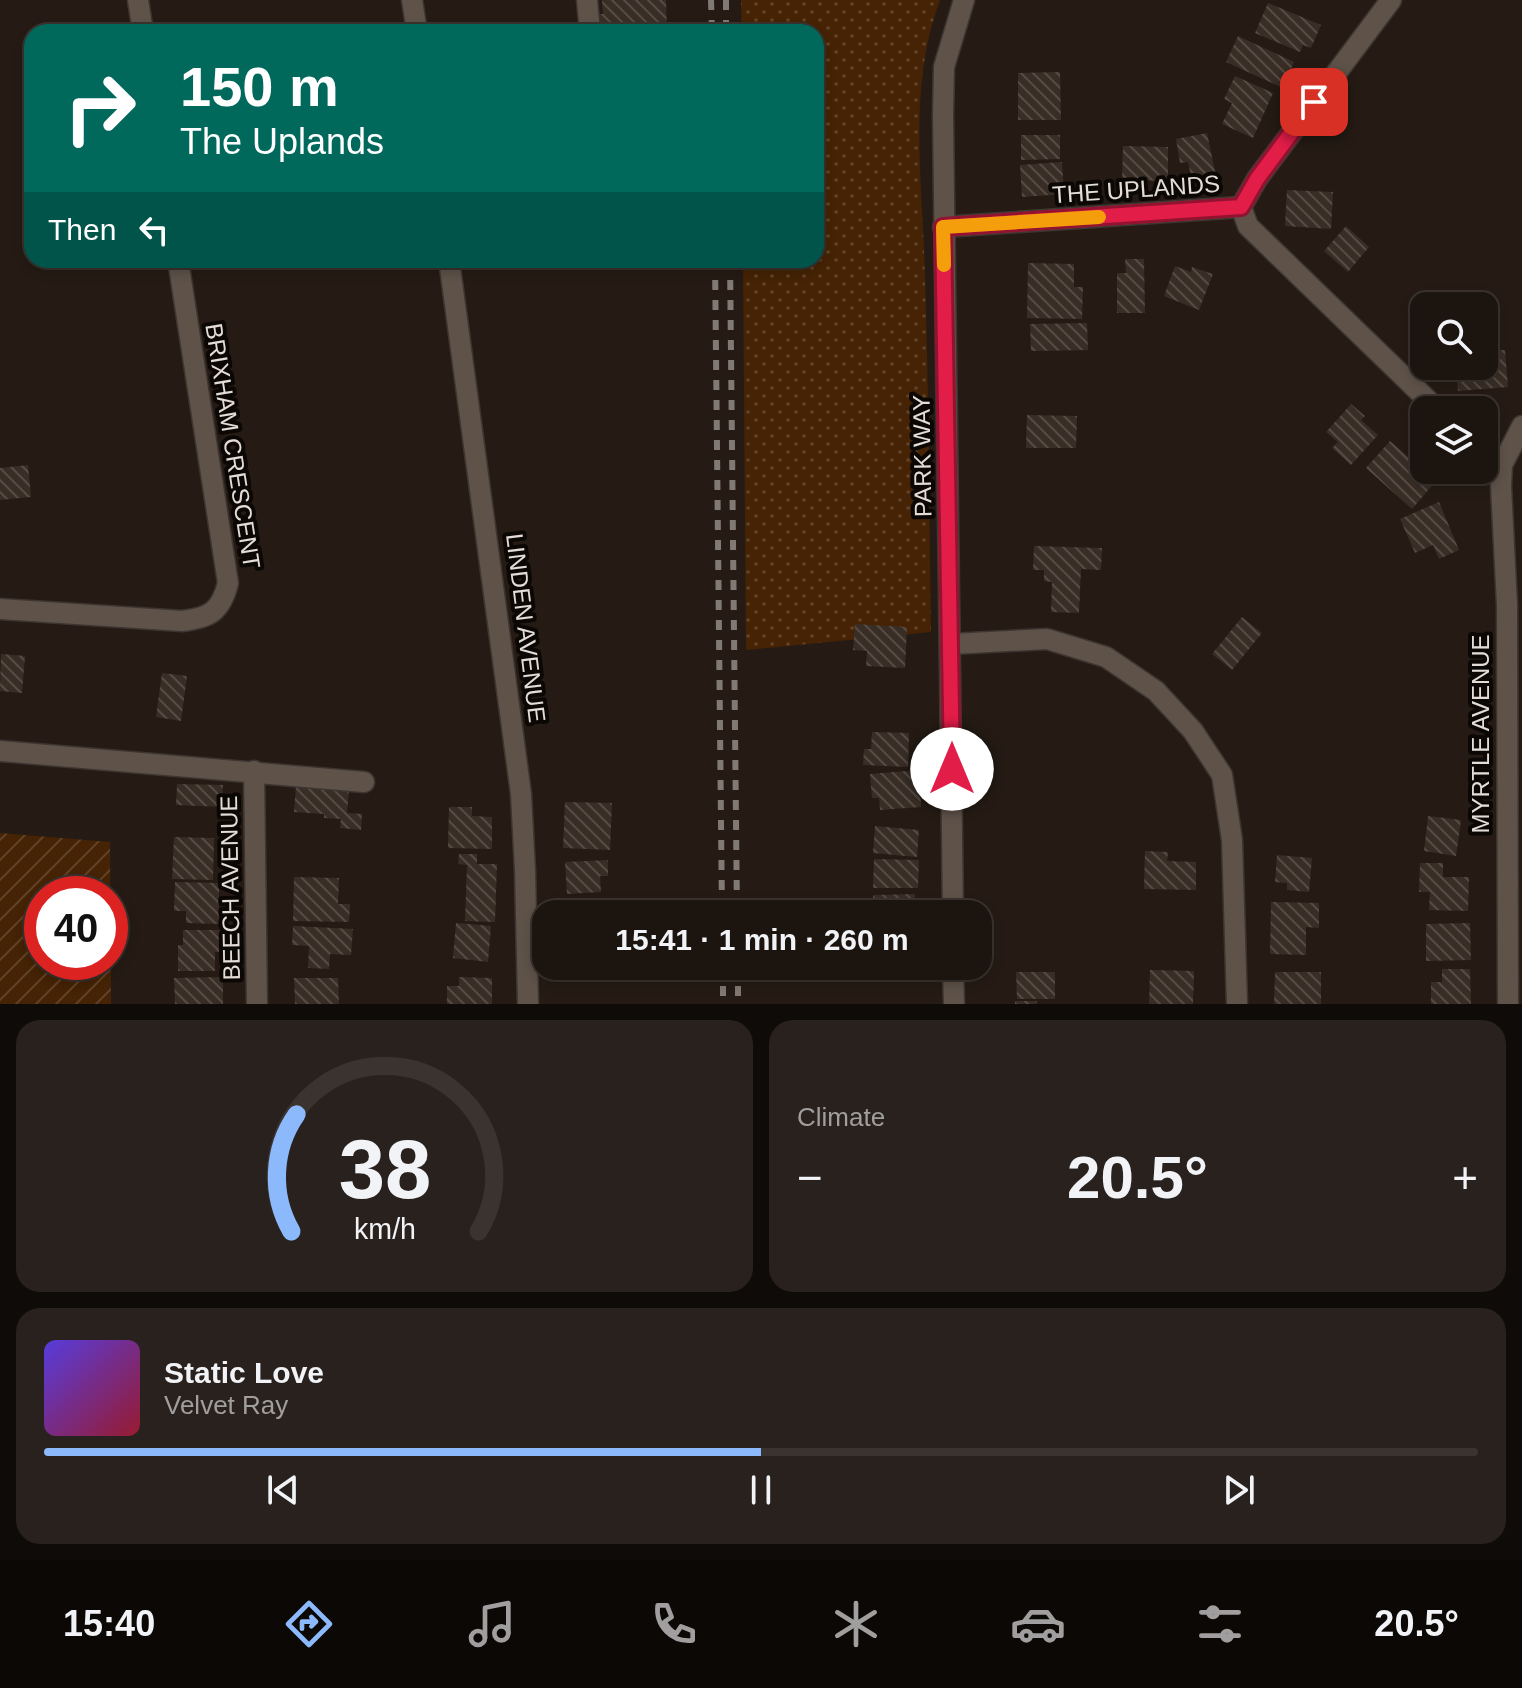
<!DOCTYPE html>
<meta charset="utf-8">
<style>
:root{--surface:#1c140f;--page:#29211d;--text:#f1f3f6;--muted:#a09e9e;--line:#3a332f;--accent:#8cb9fc}
body{margin:0;font-family:Arial,sans-serif;background:var(--page);color:var(--text);height:100vh;display:flex;flex-direction:column;font-size:30px;white-space:nowrap}
*{box-sizing:border-box;margin:0}
p{font-size:26px;color:var(--muted)}
.icon{flex:none;width:44px;height:44px;fill:none;stroke:currentColor;stroke-width:2;stroke-linecap:round;stroke-linejoin:round}
.map{position:relative;height:1004px;overflow:hidden}
.panel{display:flex;flex-direction:column;gap:16px;padding:16px;background:#0f0b08;flex:1}
.panel>*{flex:none}
.banner{position:absolute;left:24px;top:24px;width:800px;height:244px;border-radius:24px;box-shadow:0 4px 12px #0003,0 0 0 2px var(--line);background:#00695c;color:#fff;overflow:hidden}
.fabs{position:absolute;left:1410px;top:292px;display:grid;gap:16px}
.fabs a{display:grid;place-items:center;width:88px;height:88px;border-radius:16px;background:var(--surface);box-shadow:0 4px 12px #0003,0 0 0 2px var(--line);font-size:40px}
.speed{position:absolute;left:24px;top:876px;display:flex;gap:16px;font-size:40px;font-weight:700;text-align:center}
.speed>*{display:grid;place-content:center;width:104px;height:104px;border-radius:50%;background:var(--surface);box-shadow:0 4px 12px #0003,0 0 0 2px var(--line);line-height:1}
.speed .limit{border:12px solid #d22;background:#fff;color:#111}
.pin{position:absolute;display:grid;place-items:center;width:68px;height:68px;color:#fff;margin:-34px;border-radius:16px;box-shadow:0 4px 12px #0006}
.me{position:absolute;width:88px;margin:-44px;rotate:0deg;stroke-linejoin:round;filter:drop-shadow(0 0 6px #0008)}
.turn{display:flex;align-items:center;gap:28px;height:168px;padding:0 24px;font-size:36px}
.turn .icon{width:104px;height:104px;stroke-width:2.5}
.turn b{display:block;font-size:56px;line-height:68px}
.then{display:flex;align-items:center;height:76px;padding:0 24px;background:#0003;gap:16px;font-size:30px}
.big{font-size:60px;font-weight:700;line-height:1.1}
.panel .tile{flex:1;display:flex;flex-direction:column;justify-content:center;gap:12px;min-width:0;padding:0 28px;border-radius:24px;background:var(--page)}
.panel .dial{align-items:center;gap:0}
.dial svg{height:208px;overflow:visible;fill:none;stroke:var(--line);stroke-width:7;stroke-linecap:round;text-anchor:middle}
.dial text{fill:var(--text);stroke:none}
.song{display:flex;align-items:center;gap:24px}
.cover{width:96px;height:96px;border-radius:12px;background:linear-gradient(135deg,hsl(250 70% 55%),hsl(350 70% 35%))}
.played{height:8px;border-radius:4px;background:linear-gradient(90deg,var(--accent) 50%,var(--line) 50%)}
.keys{display:flex;justify-content:space-around;direction:ltr}
.heat{display:flex;justify-content:space-between;align-items:center;font-size:44px;direction:ltr}
.panel .tiles{flex:1;display:grid;gap:16px;grid-template-columns:1fr 1fr}
.tile:last-child{grid-column:span 2}
.trip{position:absolute;left:532px;top:900px;width:460px;height:80px;border-radius:24px;background:var(--surface);box-shadow:0 4px 12px #0003,0 0 0 2px var(--line);font-weight:700;line-height:80px;text-align:center}
.menu{display:flex;height:128px;justify-content:space-around;align-items:center;background:#0b0806;color:var(--muted)}
.menu .icon{width:56px;height:56px}
.menu .on{color:var(--accent)}
.menu b{font-size:36px;color:var(--text)}
.map>svg:first-child{display:block}
.grass{fill:url(#grass-dots)}
.garden{fill:url(#garden-furrows);fill-rule:evenodd}
.building{fill:url(#building-back-hatch)}
.lines{fill:none;stroke-linecap:round;stroke-linejoin:round}
.minor-casing{stroke:#3d3531;stroke-width:23}
.minor{stroke:#5e5249;stroke-width:20}
.rail{stroke:#817973;stroke-width:6;stroke-dasharray:10 10;stroke-linecap:butt}
.route-casing{stroke:#92132f;stroke-width:20}
.route{stroke:#e11d48;stroke-width:14}
.slow{stroke:#f59e0b;stroke-width:14}
.labels{text-anchor:middle;dominant-baseline:central;stroke-width:8;stroke-linejoin:round;paint-order:stroke}
.street-label{font-size:24px;fill:#e3dcd7;stroke:#0b0705}
</style>
<div class="map">
<svg width="1522" height="1004" viewBox="0 0 1522 1004">
<defs>
<pattern id="grass-dots" width="8" height="8" patternUnits="userSpaceOnUse" patternTransform="scale(2)"><rect width="8" height="8" fill="#452304"/><path d="M2 2h.1M6 6h.1" fill="none" stroke="#604228" stroke-width="1.8" stroke-linecap="round"/></pattern>
<pattern id="garden-furrows" width="10" height="10" patternUnits="userSpaceOnUse" patternTransform="scale(2)"><rect width="10" height="10" fill="#452304"/><path d="M-1 1l2-2M0 10L10 0M9 11l2-2" fill="none" stroke="#604228"/></pattern>
<pattern id="building-back-hatch" width="6" height="6" patternUnits="userSpaceOnUse" patternTransform="scale(2)"><rect width="6" height="6" fill="#392e26"/><path d="M-1 5l2 2M0 0l6 6M5-1l2 2" fill="none" stroke="#564c45"/></pattern>
</defs>
<rect width="100%" height="100%" fill="#251b14"/>
<path class="grass" d="M741 0H940C907 88 923 187 925 278 929 396 929 514 931 632L746 650 743 260H816V32H742Z"/>
<path class="garden" d="M0 833 110 842 111 1004H0ZM42 894H110V962H42Z"/>
<g class="building">
<polygon points="602,0 666,0 667,32 597,32 597,14 603,14"/>
<polygon points="1268,3 1321,25 1311,48 1303,45 1300,52 1255,33"/>
<polygon points="1238,36 1294,62 1283,88 1226,62"/>
<polygon points="1060,72 1061,120 1018,120 1018,73"/>
<polygon points="1235,76 1273,93 1253,138 1222,124 1232,103 1224,99"/>
<polygon points="1207,133 1216,176 1192,181 1188,162 1180,163 1176,139"/>
<polygon points="1021,135 1060,135 1060,159 1021,160"/>
<polygon points="1123,146 1168,147 1168,181 1122,180"/>
<polygon points="1062,162 1064,194 1022,197 1020,165"/>
<polygon points="1287,190 1333,192 1331,229 1285,226"/>
<polygon points="1346,226 1369,247 1348,272 1324,251"/>
<polygon points="1125,259 1144,259 1145,313 1117,313 1117,273 1126,273"/>
<polygon points="1028,263 1074,264 1074,287 1083,287 1082,319 1027,318"/>
<polygon points="1175,266 1191,272 1192,267 1213,274 1199,310 1164,296"/>
<polygon points="1087,323 1088,350 1031,351 1030,324"/>
<polygon points="1505,350 1508,387 1458,391 1456,366 1484,366 1484,351"/>
<polygon points="1351,404 1365,416 1361,420 1378,435 1351,465 1332,448 1338,442 1326,432"/>
<polygon points="1027,415 1077,416 1076,448 1026,448"/>
<polygon points="1390,441 1436,481 1412,509 1366,468"/>
<polygon points="28,465 31,497 0,500 0,468"/>
<polygon points="1439,502 1459,550 1439,559 1433,545 1415,553 1400,519"/>
<polygon points="1034,546 1102,548 1101,570 1081,569 1079,613 1051,612 1052,582 1044,581 1044,570 1033,570"/>
<polygon points="1242,617 1262,633 1232,670 1212,654"/>
<polygon points="855,624 907,627 905,668 866,666 867,651 853,650"/>
<polygon points="1,654 25,656 22,693 0,691"/>
<polygon points="162,673 187,676 181,721 156,717"/>
<polygon points="872,732 909,733 908,767 863,765 864,749 871,749"/>
<polygon points="919,770 921,807 880,810 879,798 872,798 870,774"/>
<polygon points="177,784 223,785 222,807 176,805"/>
<polygon points="296,785 349,790 347,813 362,814 361,830 340,828 341,819 324,818 324,814 294,812"/>
<polygon points="565,802 612,803 610,850 563,848"/>
<polygon points="449,807 472,807 472,816 492,817 492,849 448,848"/>
<polygon points="1428,816 1461,820 1456,856 1424,851"/>
<polygon points="875,826 919,830 917,857 873,853"/>
<polygon points="174,837 214,838 213,880 172,879"/>
<polygon points="1145,851 1168,852 1167,861 1196,862 1196,890 1144,889"/>
<polygon points="459,854 477,854 477,864 497,864 495,922 465,921 467,865 458,864"/>
<polygon points="1277,855 1312,858 1309,892 1287,890 1287,883 1275,882"/>
<polygon points="874,859 919,860 918,888 873,888"/>
<polygon points="608,860 608,876 600,876 601,892 567,894 565,862"/>
<polygon points="1420,863 1443,863 1443,877 1469,877 1468,911 1429,910 1430,892 1419,892"/>
<polygon points="294,877 339,878 338,904 350,904 349,922 293,921"/>
<polygon points="175,882 219,883 219,924 186,923 186,911 174,911"/>
<polygon points="915,894 915,914 873,914 873,895"/>
<polygon points="1271,902 1319,903 1319,928 1306,927 1306,955 1270,954"/>
<polygon points="596,907 626,909 626,914 596,914"/>
<polygon points="456,923 491,926 488,962 453,958"/>
<polygon points="1470,923 1471,960 1426,961 1426,924"/>
<polygon points="293,926 353,929 351,955 330,954 329,969 308,968 309,946 292,945"/>
<polygon points="183,930 221,930 221,952 215,952 215,971 178,971 178,945 183,945"/>
<polygon points="1442,969 1470,969 1471,1004 1431,1004 1431,982 1442,982"/>
<polygon points="1150,970 1194,971 1193,1004 1149,1004"/>
<polygon points="1016,972 1055,972 1055,999 1017,999"/>
<polygon points="1275,972 1321,972 1321,1004 1274,1004"/>
<polygon points="223,977 223,1004 175,1004 174,978"/>
<polygon points="459,977 492,978 492,1004 447,1004 447,986 459,986"/>
<polygon points="294,978 338,978 339,1004 295,1004"/>
<rect x="1015" y="1001" width="22" height="3"/>
</g>
<g class="lines">
<defs>
<g id="minor">
<polyline points="138,0 143,32"/>
<polyline points="412,0 417,32"/>
<polyline points="587,0 590,32"/>
<polyline points="1241,207 1248,226 1438,410"/>
<polyline points="1241,207 1257,179 1391,0"/>
<polyline points="943,227 1241,207"/>
<polyline points="449,260 521,794 525,870 528,1004"/>
<polyline points="1484,451 1502,465"/>
<path d="M0 609 182 621C210 618 221 611 228 583L178 260"/>
<polyline points="951,644 1047,639 1106,657 1156,691 1193,731 1222,775 1232,840 1237,1004"/>
<polyline points="0,751 364,782"/>
<polyline points="254,771 257,1004"/>
<polyline points="953,914 943,115 944,67 964,0"/>
<polyline points="953,966 954,1004"/>
<polyline points="1508,1004 1507,605 1501,486 1502,465 1522,426"/>
</g>
</defs>
<use href="#minor" class="minor-casing"/>
<use href="#minor" class="minor"/>
<g class="rail">
<polyline points="711,0 712,32"/>
<polyline points="726,0 726,32"/>
<polyline points="715,260 722,914"/>
<polyline points="730,260 737,914"/>
<polyline points="723,966 723,1004"/>
<polyline points="738,966 738,1004"/>
</g>
</g>
<g class="lines">
<defs>
<polyline id="route" points="952,769 943,227 1241,207 1257,179 1314,102"/>
</defs>
<use href="#route" class="route-casing"/>
<use href="#route" class="route"/>
<polyline class="slow" points="944,265 943,227 1099,217"/>
</g>
<g class="labels">
<g class="street-label">
<text transform="translate(1136 189) rotate(-4)">THE UPLANDS</text>
<text transform="translate(233 446) rotate(81)">BRIXHAM CRESCENT</text>
<text transform="translate(922 456) rotate(-91)">PARK WAY</text>
<text transform="translate(526 628) rotate(83)">LINDEN AVENUE</text>
<text transform="translate(1480 734) rotate(-90)">MYRTLE AVENUE</text>
<text transform="translate(230 888) rotate(-91)">BEECH AVENUE</text>
</g>
</g>
</svg>
<div class="fabs">
<a><svg class="icon" aria-label="search" viewBox="0 0 24 24"><circle cx="10" cy="10" r="6"/><path d="M15 15l6 6"/></svg></a>
<a><svg class="icon" aria-label="layers" viewBox="0 0 24 24"><path d="M12 4l9 5-9 5-9-5zM3 14l9 5 9-5"/></svg></a>
</div>
<div class="speed"><div class="limit">40</div></div>
<div class="pin" style="left:1314px;top:102px;background:#d93025"><svg class="icon" aria-label="arrive" viewBox="0 0 24 24"><path d="M6 21V4h12l-3 4 3 4H6"/></svg></div>
<svg class="me" style="left:952px;top:769px" viewBox="-20 -20 40 40"><circle r="19" fill="#fff"/><path d="M0-13L10 11 0 6-10 11z" fill="#e11d48"/></svg>
<div class="trip">15:41 · 1 min · 260 m</div>
<div class="banner">
<div class="turn"><svg class="icon" aria-label="right" viewBox="0 0 24 24"><path d="M7 20v-9h11M14 6l5 5-5 5"/></svg><div><b>150 m</b>The Uplands</div></div>
<div class="then">Then<svg class="icon" aria-label="left" viewBox="0 0 24 24"><path d="M17 20v-9H6M10 6l-5 5 5 5"/></svg></div>
</div>
</div>
<section class="panel">
<div class="tiles">
<div class="tile dial"><svg viewBox="0 0 100 80">
<path d="M14 69A42 42 0 1 1 86 69"/>
<path d="M14 69A42 42 0 0 1 16 24" stroke="#8cb9fc"/>
<text x="50" y="56" font-size="32" font-weight="700">38</text>
<text x="50" y="72" font-size="11">km/h</text>
</svg></div>
<div class="tile"><p>Climate</p>
<div class="heat"><a>−</a><b class="big">20.5°</b><a>+</a></div>
</div>
<div class="tile">
<div class="song"><i class="cover"></i><div><b>Static Love</b><p>Velvet Ray</p></div></div>
<div class="played"></div>
<div class="keys"><svg class="icon" aria-label="previous" viewBox="0 0 24 24"><path d="M18 5L8 12l10 7zM5 5v14"/></svg><svg class="icon" aria-label="pause" viewBox="0 0 24 24"><path d="M8 5v14M16 5v14"/></svg><svg class="icon" aria-label="next" viewBox="0 0 24 24"><path d="M6 5l10 7-10 7zM19 5v14"/></svg></div>
</div>
</div>
</section>
<nav class="menu">
<b>15:40</b>
<svg class="icon on" aria-label="directions" viewBox="0 0 24 24"><path d="M12 3l9 9-9 9-9-9zM9 14v-3h6M13 9l2 2-2 2"/></svg>
<svg class="icon" aria-label="music" viewBox="0 0 24 24"><path d="M9 18V5l10-2v13"/><circle cx="6" cy="18" r="3"/><circle cx="16" cy="16" r="3"/></svg>
<svg class="icon" aria-label="phone" viewBox="0 0 24 24"><path d="M5 4h4l2 5-3 2q2 4 5 5l2-3 5 2v4C11 20 4 13 5 4z"/></svg>
<svg class="icon" aria-label="climate" viewBox="0 0 24 24"><path d="M12 3v18M4 7l16 10M4 17L20 7"/></svg>
<svg class="icon" aria-label="car" viewBox="0 0 24 24"><path d="M5 17H2v-5l4-1 3-4h7l3 4 3 1v5h-3M9 17h6M6 11h13"/><circle cx="7" cy="17" r="2"/><circle cx="17" cy="17" r="2"/></svg>
<svg class="icon" aria-label="filters" viewBox="0 0 24 24"><path d="M4 7h16M4 17h16"/><circle cx="9" cy="7" r="2"/><circle cx="15" cy="17" r="2"/></svg>
<b>20.5°</b>
</nav>
